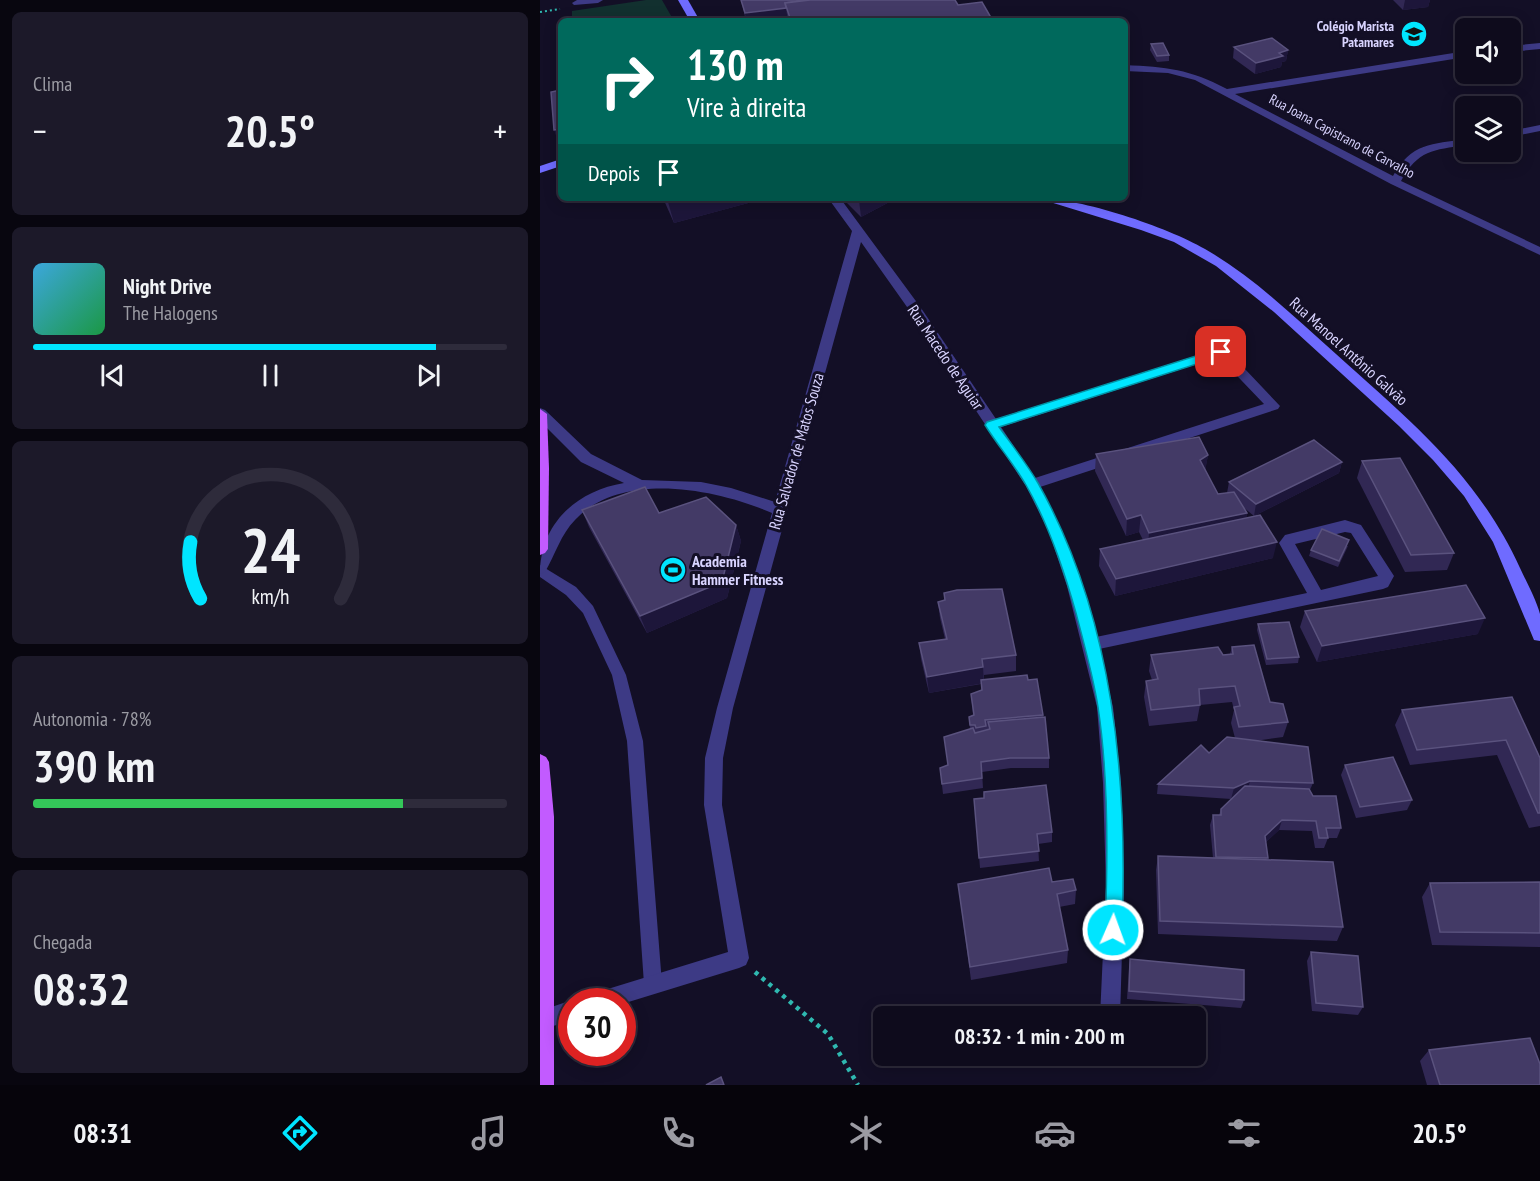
<!DOCTYPE html>
<html lang="pt">
<meta charset="utf-8">
<style>
:root{--surface:#0e0b1c;--page:#1c1929;--text:#f1f3f6;--muted:#9b9ba3;--line:#2e2b3b;--accent:#00e5ff}
body{margin:0;font-family:"PT Sans Narrow",sans-serif;background:var(--page);color:var(--text);height:100vh;display:flex;flex-direction:column;font-size:22px;white-space:nowrap}
*{box-sizing:border-box;margin:0}
p{font-size:20px;color:var(--muted)}
.icon{flex:none;width:33px;height:33px;fill:none;stroke:currentColor;stroke-width:2;stroke-linecap:round;stroke-linejoin:round}
.map{position:relative;flex:1;overflow:hidden}
.side{display:flex;flex-direction:column;gap:12px;padding:12px;background:#08060f;width:540px}
.side>*{flex:none}
.hud{position:absolute;left:18px;top:18px;width:570px;height:183px;border-radius:9px;box-shadow:0 3px 15px #0003,0 0 0 2px var(--line);background:#00695c;color:#fff;overflow:hidden}
.controls{position:absolute;left:915px;top:18px;display:grid;gap:12px}
.controls a{display:grid;place-items:center;width:66px;height:66px;border-radius:9px;background:var(--surface);box-shadow:0 3px 15px #0003,0 0 0 2px var(--line);font-size:30px}
.speed{position:absolute;left:18px;top:988px;display:flex;gap:12px;font-size:30px;font-weight:700;text-align:center}
.speed>*{display:grid;place-content:center;width:78px;height:78px;border-radius:50%;background:var(--surface);box-shadow:0 3px 15px #0003,0 0 0 2px var(--line);line-height:1}
.speed .limit{border:9px solid #d22;background:#fff;color:#111}
.pin{position:absolute;display:grid;place-items:center;width:51px;height:51px;color:#fff;margin:-26px;border-radius:12px;box-shadow:0 3px 9px #0006}
.me{position:absolute;width:66px;margin:-33px;rotate:2deg;stroke-linejoin:round;filter:drop-shadow(0 0 4px #0008)}
.turn{display:flex;align-items:center;gap:21px;height:126px;padding:0 30px;font-size:27px}
.turn .icon{width:78px;height:78px;stroke-width:2.5}
.turn b{display:block;font-size:42px;line-height:51px}
.then{display:flex;align-items:center;height:57px;padding:0 30px;background:#0003;gap:12px;font-size:22px}
.big{font-size:45px;font-weight:800;line-height:1.1}
.side .tile{flex:1;display:flex;flex-direction:column;justify-content:center;gap:9px;min-width:0;padding:0 21px;border-radius:9px;background:var(--page)}
.side .dial{align-items:center;gap:0}
.dial svg{height:156px;overflow:visible;fill:none;stroke:var(--line);stroke-width:7;stroke-linecap:round;text-anchor:middle}
.dial text{fill:var(--text);stroke:none}
.song{display:flex;align-items:center;gap:18px}
.cover{width:72px;height:72px;border-radius:9px;background:linear-gradient(135deg,hsl(200 70% 55%),hsl(140 70% 35%))}
.played{height:6px;border-radius:3px;background:linear-gradient(90deg,var(--accent) 85%,var(--line) 85%)}
.keys{display:flex;justify-content:space-around;direction:ltr}
.heat{display:flex;justify-content:space-between;align-items:center;font-size:33px;direction:ltr}
.charge{height:9px;border-radius:4px;background:linear-gradient(90deg,#34c759 78%,var(--line) 0)}
.trip{position:absolute;left:333px;top:1006px;width:333px;height:60px;border-radius:9px;background:var(--surface);box-shadow:0 3px 15px #0003,0 0 0 2px var(--line);font-weight:800;line-height:60px;text-align:center}
.dock{display:flex;height:96px;justify-content:space-around;align-items:center;background:#06040b;color:var(--muted)}
.dock .icon{width:42px;height:42px}
.dock .active{color:var(--accent)}
.dock b{font-size:27px;color:var(--text)}
main{display:flex;flex:1;min-height:0}
.map>svg:first-child{display:block}
.green{fill:#12302f}
.lines{fill:none;stroke-linecap:round;stroke-linejoin:round}
.path-far1{stroke:#2fb8b0;stroke-width:2;stroke-dasharray:2 3;stroke-linecap:butt}
.path{stroke:#2fb8b0;stroke-width:4.5;stroke-dasharray:4 5;stroke-linecap:butt}
.lane{fill:#3d3a85;fill-rule:evenodd}
.street{fill:#3d3a85;fill-rule:evenodd}
.secondary{fill:#6f6bff;fill-rule:evenodd}
.primary{fill:#c25bff;fill-rule:evenodd}
.wall{fill:#312854}
.shaded-wall{fill:#1d163a}
.building{fill:#433a66;stroke:#5a527e;stroke-width:1.5}
.route{fill:#00e5ff;stroke:#0095a6;stroke-width:1.5}
.labels{text-anchor:middle;dominant-baseline:central;stroke-width:6;stroke-linejoin:round;paint-order:stroke}
.far-poi-label{font-size:14px;font-weight:bold;fill:#d9d4ff;stroke:#130f26;text-anchor:end}
.far-street-label{font-size:14px;fill:#d9d4ff;stroke:#130f26}
.street-label{font-size:16px;fill:#d9d4ff;stroke:#130f26}
.poi-label{font-size:16px;font-weight:bold;fill:#d9d4ff;stroke:#130f26;text-anchor:start}
</style>
<main>
<section class="side">
<div class="tile"><p>Clima</p>
<div class="heat"><a>−</a><b class="big">20.5°</b><a>+</a></div>
</div>
<div class="tile">
<div class="song"><i class="cover"></i><div><b>Night Drive</b><p>The Halogens</p></div></div>
<div class="played"></div>
<div class="keys"><svg class="icon" aria-label="previous" viewBox="0 0 24 24"><path d="M18 5L8 12l10 7zM5 5v14"/></svg><svg class="icon" aria-label="pause" viewBox="0 0 24 24"><path d="M8 5v14M16 5v14"/></svg><svg class="icon" aria-label="next" viewBox="0 0 24 24"><path d="M6 5l10 7-10 7zM19 5v14"/></svg></div>
</div>
<div class="tile dial"><svg viewBox="0 0 100 80">
<path d="M14 69A42 42 0 1 1 86 69"/>
<path d="M14 69A42 42 0 0 1 9 40" stroke="#00e5ff"/>
<text x="50" y="56" font-size="32" font-weight="700">24</text>
<text x="50" y="72" font-size="11">km/h</text>
</svg></div>
<div class="tile"><p>Autonomia · 78%</p><b class="big">390 km</b><div class="charge"></div></div>
<div class="tile"><p>Chegada</p><b class="big">08:32</b></div>
</section>
<div class="map">
<svg width="1000" height="1085" viewBox="0 0 1000 1085">
<rect width="100%" height="100%" fill="#130f26"/>
<polygon class="green" points="106,0 122,0 134,21 32,21 32,11"/>
<g class="lines">
<polyline class="path-far1" points="0,12 20,9"/>
<polyline class="path" points="215,972 288,1034 318,1085"/>
<polygon class="lane" points="0,565 36,587 53,606 86,675 103,741 122,984 119,990 113,993 107,990 104,984 87,741 72,675 43,613 26,595 0,577"/>
<g class="street">
<polygon points="37,0 63,0 58,3 34,5 32,3"/>
<polygon points="1000,43 1000,49 970,52 970,46"/>
<path d="M926 51V57L695 94 853 176C871 143 892 144 926 139V145C893 150 878 150 861 181L1000 247V255L851 184 655 80 628 73 585 71V65C627 67 649 69 687 89Z"/>
<polygon points="1000,125 1000,131 970,137 970,131"/>
<path d="M288 198H300L381 308 456 419 681 348 686 349 740 406 738 409 500 487C526 537 542 581 556 637L767 593 739 543 745 535 805 520 821 525 854 576 848 587 843 589 559 649 573 707 581 783 584 887 580 1017H560L566 887 563 783 557 707 527 586 509 532 486 486 372 314 321 242 193 708 183 758 182 805 209 958 206 965 199 968 82 1004V1002H48L51 995 58 992 188 952 164 805 165 758 177 708 232 513C176 489 82 470 35 520 21 534 15 555 5 572L0 574C0 524 36 491 84 483L41 462 0 421V408L5 410 51 454 102 480 161 482 191 488 235 502 312 231ZM679 357 724 404 495 478 461 427ZM805 532 811 533 838 576 781 590 755 544Z"/>
<polygon points="32,1000 37,1002 32,1002 32,1020 4,1029 0,1027 0,1011"/>
</g>
<g class="secondary">
<polygon points="138,0 148,0 160,21 150,21"/>
<polygon points="21,159 21,166 0,173 0,166"/>
<path d="M497 198C541 198 627 227 665 249 714 277 754 317 796 354 871 422 937 474 980 568 987 583 996 599 1000 614 1000 622 1000 633 1000 641L994 640 953 542 924 496 893 460 859 426 734 312 676 266 634 242 601 230Z"/>
</g>
<g class="primary">
<polygon points="0,409 7,414 9,468 8,549 5,553 0,555"/>
<polygon points="0,754 6,757 9,762 14,817 14,1085 0,1085"/>
</g>
</g>
<g class="wall">
<polygon points="201,0 415,0 418,5 453,21 206,21"/>
<polygon points="853,0 890,0 888,7 863,10"/>
<polygon points="611,44 629,55 629,61 617,62 610,50"/>
<polygon points="694,47 748,50 746,61 742,62 741,67 715,74 693,58"/>
<polygon points="123,198 227,198 134,223"/>
<polygon points="302,198 357,198 321,217"/>
<polygon points="556,454 668,455 665,470 678,494 687,493 689,482 802,462 799,473 714,516 703,507 707,513 706,518 733,558 575,596 559,566 560,549 603,540 599,532 586,536 555,471"/>
<polygon points="822,461 914,553 907,570 865,572 817,478"/>
<polygon points="42,510 119,513 196,525 201,541 187,598 107,633 49,527"/>
<polygon points="808,546 798,567 769,556 771,550"/>
<polygon points="398,602 476,655 476,671 444,675 444,680 488,680 503,715 509,758 509,768 471,768 442,772 443,788 403,794 400,768 408,765 430,729 429,717 433,715 431,694 442,690 441,684 389,693 381,659 379,643 405,639 400,618"/>
<polygon points="765,611 938,634 777,662 760,627"/>
<polygon points="718,624 759,657 758,663 726,665 717,630"/>
<polygon points="692,647 730,702 748,722 743,737 715,741 773,783 770,790 773,796 801,828 797,838 788,838 784,848 775,848 772,831 739,830 726,842 728,858 727,860 803,927 797,941 618,934 616,870 618,856 673,858 670,825 673,815 679,815 681,809 691,799 617,794 618,784 695,738 691,723 694,710 692,702 660,705 657,721 609,726 604,697 606,681 612,680 609,671 611,655 683,655 690,654"/>
<polygon points="972,697 1000,758 1000,826 989,828 957,755 870,765 855,725 862,710"/>
<polygon points="805,765 872,800 867,810 816,818 801,775"/>
<polygon points="434,799 512,832 512,842 498,844 499,861 440,868"/>
<polygon points="512,882 536,890 535,904 519,907 528,950 527,963 431,980 418,884"/>
<polygon points="1000,882 1000,947 892,945 882,897 890,883"/>
<polygon points="771,952 823,1007 818,1015 772,1011 767,961"/>
<polygon points="590,959 704,1000 701,1008 587,999 589,968"/>
<polygon points="889,1050 1000,1085 887,1085 880,1061"/>
</g>
<g class="shaded-wall">
<polygon points="865,0 890,0 888,7 863,10"/>
<polygon points="246,8 248,21 206,21 205,13"/>
<polygon points="748,50 746,61 742,62 741,67 715,74 716,63 739,53"/>
<polygon points="21,129 21,150 14,130"/>
<polygon points="142,198 227,198 134,223 128,202"/>
<polygon points="322,198 357,198 321,217 319,200"/>
<polygon points="668,455 665,472 660,460"/>
<polygon points="802,462 799,473 714,516 716,504"/>
<polygon points="707,513 704,530 608,550 609,533"/>
<polygon points="601,515 599,532 586,536 587,519"/>
<polygon points="196,525 201,541 187,598 107,633 100,616"/>
<polygon points="737,542 733,558 575,596 576,579"/>
<polygon points="945,618 938,634 777,662 782,646"/>
<polygon points="443,667 444,683 389,693 387,677"/>
<polygon points="710,781 707,792 691,799 694,788"/>
<polygon points="742,820 739,830 722,846 725,836"/>
</g>
<g class="building">
<polygon points="201,0 270,0 245,3 246,8 205,13"/>
<polygon points="270,0 415,0 418,5 442,2 453,21 251,21 245,3"/>
<polygon points="126,17 127,21 101,21"/>
<polygon points="732,38 748,50 739,53 743,56 716,63 694,47"/>
<polygon points="623,43 629,55 617,56 611,44"/>
<polygon points="21,90 21,129 14,130 11,92"/>
<polygon points="126,198 142,198 128,202"/>
<polygon points="659,437 668,455 660,460 678,494 694,492 707,513 609,533 601,515 587,519 556,454"/>
<polygon points="774,440 802,462 716,504 689,482"/>
<polygon points="860,458 914,553 871,555 822,461"/>
<polygon points="105,487 119,513 166,497 196,525 182,582 100,616 42,510"/>
<polygon points="720,515 737,542 576,579 560,549"/>
<polygon points="782,529 809,540 799,561 771,550"/>
<polygon points="926,585 945,618 782,646 765,611"/>
<polygon points="462,589 476,655 442,659 443,667 387,677 379,643 407,639 398,602 405,600 404,593 417,590"/>
<polygon points="749,622 759,657 727,659 718,624"/>
<polygon points="714,645 730,702 743,704 748,722 699,727 694,707 700,706 695,686 659,689 660,705 611,710 606,681 618,679 611,655 678,647 683,655 693,654 692,647"/>
<polygon points="487,675 488,680 497,679 503,715 445,720 446,726 436,728 435,725 430,725 429,717 434,715 431,694 442,690 441,680"/>
<polygon points="972,697 1000,758 1000,813 998,813 966,740 877,750 862,710"/>
<polygon points="505,717 509,758 470,758 441,762 442,778 402,784 400,768 408,765 404,737 433,728 435,733 450,729 448,722"/>
<polygon points="687,737 768,747 773,783 710,781 694,788 618,784 661,745 669,753"/>
<polygon points="853,757 872,800 820,807 805,765"/>
<polygon points="506,785 512,832 497,834 499,851 439,858 434,799 444,798 444,792"/>
<polygon points="705,786 769,789 773,796 796,796 801,828 786,828 788,838 779,838 776,821 742,820 725,836 728,858 676,857 673,815 681,815 681,809"/>
<polygon points="618,856 793,862 803,927 620,921"/>
<polygon points="509,868 512,882 533,879 536,890 517,894 528,950 430,967 418,884"/>
<polygon points="1000,882 1000,933 900,932 890,883"/>
<polygon points="771,952 818,956 823,1007 776,1003"/>
<polygon points="590,959 704,970 704,1000 589,991"/>
<polygon points="990,1038 1000,1064 1000,1085 900,1085 889,1050"/>
<polygon points="181,1077 184,1085 166,1085"/>
</g>
<path class="route" d="M681 348 685 350V355L459 427C472 445 487 464 498 483 574 618 588 779 582 930L580 936 573 939 567 936 565 930C568 859 569 778 558 707 553 675 544 644 536 613 524 570 509 525 486 485 474 464 458 446 445 425L447 422Z"/>
<defs>
<symbol id="school-disc" viewBox="-11 -11 22 22"><circle r="9.5" fill="#00e5ff" stroke="#130f26"/><path d="M0-5L7-2L0 1L-7-2ZM-4 1L0 2.5L4 1V4Q0 6-4 4Z" fill="#111"/></symbol>
<symbol id="stadium-disc" viewBox="-11 -11 22 22"><circle r="9.5" fill="#00e5ff" stroke="#130f26"/><path d="M0-5a6.5 5 0 1 0 0 10a6.5 5 0 1 0 0-10ZM-3.5-1.8h7v3.6h-7Z" fill="#111"/></symbol>
</defs>
<g fill-rule="evenodd">
<use href="#school-disc" x="859" y="19" width="30" height="30"/>
<use href="#stadium-disc" x="118" y="555" width="30" height="30"/>
</g>
<g class="labels">
<g class="far-poi-label">
<text x="854" y="26">Colégio Marista<tspan x="854" dy="16">Patamares</tspan></text>
</g>
<g class="far-street-label">
<text transform="translate(802 136) rotate(28)">Rua Joana Capistrano de Carvalho</text>
</g>
<g class="street-label">
<text transform="translate(809 351) rotate(42)">Rua Manoel Antônio Galvão</text>
<text transform="translate(406 357) rotate(56)">Rua Macedo de Aguiar</text>
<text transform="translate(256 451) rotate(-74)">Rua Salvador de Matos Souza</text>
</g>
<g class="poi-label">
<text x="152" y="561">Academia<tspan x="152" dy="18">Hammer Fitness</tspan></text>
</g>
</g>
</svg>
<div class="controls">
<a><svg class="icon" aria-label="sound" viewBox="0 0 24 24"><path d="M4 9h4l5-4v14l-5-4H4zM17 9q2 3 0 6"/></svg></a>
<a><svg class="icon" aria-label="layers" viewBox="0 0 24 24"><path d="M12 4l9 5-9 5-9-5zM3 14l9 5 9-5"/></svg></a>
</div>
<div class="speed"><div class="limit">30</div></div>
<div class="pin" style="left:681px;top:352px;background:#d93025"><svg class="icon" aria-label="arrive" viewBox="0 0 24 24"><path d="M6 21V4h12l-3 4 3 4H6"/></svg></div>
<svg class="me" style="left:573px;top:930px" viewBox="-20 -20 40 40"><circle r="17" fill="#00e5ff" stroke="#fff" stroke-width="3"/><path d="M0-11L8 9 0 5-8 9z" fill="#fff"/></svg>
<div class="trip">08:32 · 1 min · 200 m</div>
<div class="hud">
<div class="turn"><svg class="icon" aria-label="right" viewBox="0 0 24 24"><path d="M7 20v-9h11M14 6l5 5-5 5"/></svg><div><b>130 m</b>Vire à direita</div></div>
<div class="then">Depois<svg class="icon" aria-label="arrive" viewBox="0 0 24 24"><path d="M6 21V4h12l-3 4 3 4H6"/></svg></div>
</div>
</div>
</main>
<nav class="dock">
<b>08:31</b>
<svg class="icon active" aria-label="directions" viewBox="0 0 24 24"><path d="M12 3l9 9-9 9-9-9zM9 14v-3h6M13 9l2 2-2 2"/></svg>
<svg class="icon" aria-label="music" viewBox="0 0 24 24"><path d="M9 18V5l10-2v13"/><circle cx="6" cy="18" r="3"/><circle cx="16" cy="16" r="3"/></svg>
<svg class="icon" aria-label="phone" viewBox="0 0 24 24"><path d="M5 4h4l2 5-3 2q2 4 5 5l2-3 5 2v4C11 20 4 13 5 4z"/></svg>
<svg class="icon" aria-label="climate" viewBox="0 0 24 24"><path d="M12 3v18M4 7l16 10M4 17L20 7"/></svg>
<svg class="icon" aria-label="car" viewBox="0 0 24 24"><path d="M5 17H2v-5l4-1 3-4h7l3 4 3 1v5h-3M9 17h6M6 11h13"/><circle cx="7" cy="17" r="2"/><circle cx="17" cy="17" r="2"/></svg>
<svg class="icon" aria-label="filters" viewBox="0 0 24 24"><path d="M4 7h16M4 17h16"/><circle cx="9" cy="7" r="2"/><circle cx="15" cy="17" r="2"/></svg>
<b>20.5°</b>
</nav>
